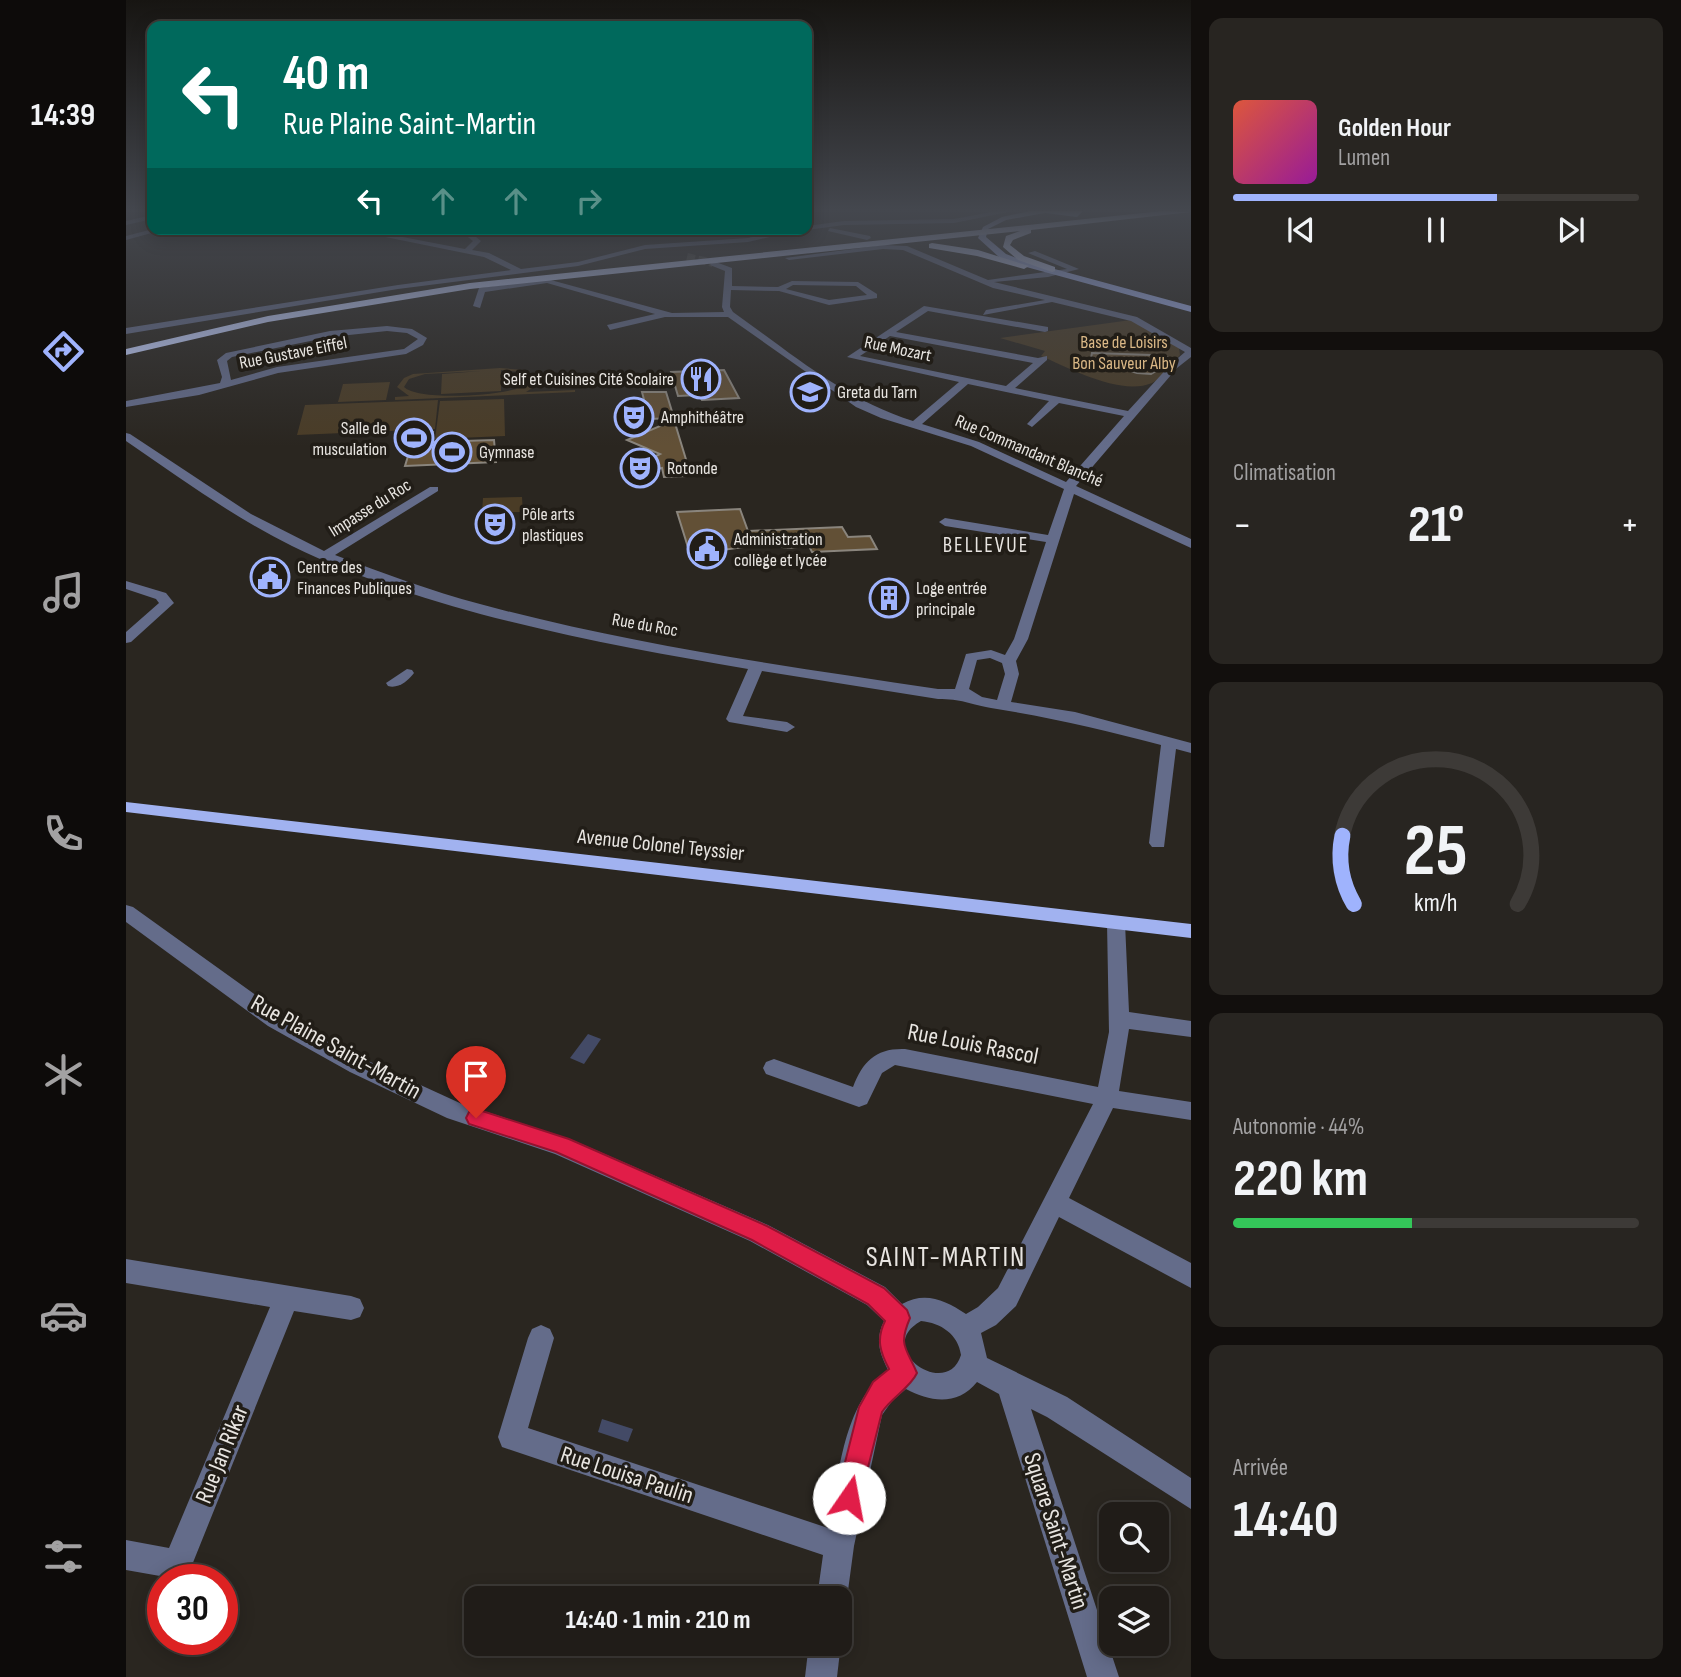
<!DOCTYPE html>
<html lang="fr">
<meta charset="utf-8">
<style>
:root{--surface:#201c18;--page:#282521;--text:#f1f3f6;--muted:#a2a1a2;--line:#3d3a37;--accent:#9fb3fd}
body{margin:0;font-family:"Sofia Sans Condensed",sans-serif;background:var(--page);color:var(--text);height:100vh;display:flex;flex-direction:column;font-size:26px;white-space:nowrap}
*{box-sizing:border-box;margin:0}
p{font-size:23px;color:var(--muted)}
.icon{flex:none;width:38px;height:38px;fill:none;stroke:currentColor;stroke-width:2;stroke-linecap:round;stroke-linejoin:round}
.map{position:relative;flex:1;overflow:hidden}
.panel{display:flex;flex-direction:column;gap:18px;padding:18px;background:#120f0d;width:490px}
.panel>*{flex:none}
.banner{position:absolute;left:21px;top:21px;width:665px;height:214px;border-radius:14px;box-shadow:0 4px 18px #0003,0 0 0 2px var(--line);background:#00695c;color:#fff;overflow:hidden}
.fabs{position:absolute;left:973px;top:1502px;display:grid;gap:14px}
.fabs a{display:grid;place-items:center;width:70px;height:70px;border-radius:14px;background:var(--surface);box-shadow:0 4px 18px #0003,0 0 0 2px var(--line);font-size:35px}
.speed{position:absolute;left:21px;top:1564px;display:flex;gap:14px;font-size:35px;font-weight:700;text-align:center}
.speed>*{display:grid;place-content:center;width:91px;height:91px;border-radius:50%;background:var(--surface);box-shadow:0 4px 18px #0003,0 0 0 2px var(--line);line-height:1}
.speed .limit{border:10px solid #d22;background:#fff;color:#111}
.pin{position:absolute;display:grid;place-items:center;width:60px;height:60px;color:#fff;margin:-72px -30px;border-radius:50% 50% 50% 0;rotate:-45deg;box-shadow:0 0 7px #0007}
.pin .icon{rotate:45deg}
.me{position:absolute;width:77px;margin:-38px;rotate:12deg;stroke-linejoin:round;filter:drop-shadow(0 0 5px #0008)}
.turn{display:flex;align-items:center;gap:24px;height:147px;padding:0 21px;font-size:32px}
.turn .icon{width:91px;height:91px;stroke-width:2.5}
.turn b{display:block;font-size:49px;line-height:60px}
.lanes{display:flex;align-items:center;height:66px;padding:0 21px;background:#0003;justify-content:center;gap:35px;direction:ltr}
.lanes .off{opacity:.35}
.big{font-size:52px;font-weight:700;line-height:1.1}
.panel .tile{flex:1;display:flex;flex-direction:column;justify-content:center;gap:10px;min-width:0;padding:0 24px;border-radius:14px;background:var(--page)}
.panel .dial{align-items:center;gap:0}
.dial svg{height:182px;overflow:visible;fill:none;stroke:var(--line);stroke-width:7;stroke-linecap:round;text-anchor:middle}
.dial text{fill:var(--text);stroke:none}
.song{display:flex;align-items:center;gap:21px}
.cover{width:84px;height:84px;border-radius:10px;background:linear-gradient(135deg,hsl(10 70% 55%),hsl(300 70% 35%))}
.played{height:7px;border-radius:4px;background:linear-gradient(90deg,var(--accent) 65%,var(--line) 65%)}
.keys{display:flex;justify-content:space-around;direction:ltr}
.heat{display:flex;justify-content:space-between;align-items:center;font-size:38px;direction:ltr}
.charge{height:10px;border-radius:5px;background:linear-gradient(90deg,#34c759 44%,var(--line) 0)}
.trip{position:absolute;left:338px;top:1586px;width:388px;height:70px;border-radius:14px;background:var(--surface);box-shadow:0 4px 18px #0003,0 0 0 2px var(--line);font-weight:700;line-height:70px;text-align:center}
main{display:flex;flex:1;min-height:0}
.menu{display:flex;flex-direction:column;width:126px;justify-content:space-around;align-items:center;background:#0d0b0a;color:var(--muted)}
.menu .icon{width:49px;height:49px}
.menu .on{color:var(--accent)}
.menu b{font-size:32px;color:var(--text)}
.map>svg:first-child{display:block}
.green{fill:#4a3c26;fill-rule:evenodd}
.water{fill:#434a66}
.building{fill:#625036;stroke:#8a857d;stroke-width:2}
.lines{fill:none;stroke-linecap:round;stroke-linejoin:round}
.minor-tunnel{stroke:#46433d;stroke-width:8;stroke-dasharray:8 3.5;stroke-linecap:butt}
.minor{fill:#646c8a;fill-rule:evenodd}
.major{fill:#a1b2f0;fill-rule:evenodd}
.highway{fill:#c2cffc;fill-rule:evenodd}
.route{fill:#e11d48;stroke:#92132f;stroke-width:2}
.labels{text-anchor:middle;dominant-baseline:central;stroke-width:7;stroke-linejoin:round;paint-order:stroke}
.far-park-label{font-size:18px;fill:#dab886;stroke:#211d17}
.far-street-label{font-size:18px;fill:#e8e5e1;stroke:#211d17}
.far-poi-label{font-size:18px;fill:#e8e5e1;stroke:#211d17;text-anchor:start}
.far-quarter-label{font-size:21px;letter-spacing:2px;fill:#e8e5e1;stroke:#211d17}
.street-label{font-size:21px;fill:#e8e5e1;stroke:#211d17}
.near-street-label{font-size:24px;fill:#e8e5e1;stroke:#211d17}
.near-quarter-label{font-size:28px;letter-spacing:2px;fill:#e8e5e1;stroke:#211d17}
</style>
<main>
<nav class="menu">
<b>14:39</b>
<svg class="icon on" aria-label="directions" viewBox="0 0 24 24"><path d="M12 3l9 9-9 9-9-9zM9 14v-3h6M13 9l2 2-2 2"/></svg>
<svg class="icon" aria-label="music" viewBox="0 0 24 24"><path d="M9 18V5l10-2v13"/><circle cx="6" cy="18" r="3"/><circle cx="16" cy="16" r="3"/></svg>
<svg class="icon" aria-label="phone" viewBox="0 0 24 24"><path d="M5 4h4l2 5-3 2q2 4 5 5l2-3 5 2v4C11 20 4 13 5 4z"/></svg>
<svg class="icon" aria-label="climate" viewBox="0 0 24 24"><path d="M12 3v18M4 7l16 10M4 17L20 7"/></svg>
<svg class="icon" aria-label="car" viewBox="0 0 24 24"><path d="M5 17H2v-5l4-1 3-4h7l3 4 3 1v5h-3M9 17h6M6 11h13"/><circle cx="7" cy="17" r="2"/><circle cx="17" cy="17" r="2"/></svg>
<svg class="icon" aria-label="filters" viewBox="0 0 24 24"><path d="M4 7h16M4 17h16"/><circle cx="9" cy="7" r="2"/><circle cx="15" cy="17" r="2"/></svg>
</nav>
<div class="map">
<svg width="1065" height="1677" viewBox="0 0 1065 1677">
<rect width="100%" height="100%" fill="#2a2620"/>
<g class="green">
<path d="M1005 320 1053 348 1054 355C1046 363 1035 379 1026 383 995 396 945 369 915 356L919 351 874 338Z"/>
<path d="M374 368 397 370 411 376V385L400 392 449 390V392L269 400V397L283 396 271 387 278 378 287 374ZM375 370 393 372 404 377 405 383C388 396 293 402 278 387L283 379 299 374 356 371 316 374 315 394 375 391Z"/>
<polygon points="264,382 260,400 212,402 217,384"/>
<polygon points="378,399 379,436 309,439 314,401"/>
<polygon points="312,400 309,429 171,435 179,405"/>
<polygon points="396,497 397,512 356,513 357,498"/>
</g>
<g class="water">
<polygon points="462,1034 475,1039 458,1064 444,1058"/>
<polygon points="476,1419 507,1429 502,1442 472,1432"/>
</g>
<g class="building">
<polygon points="966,353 1026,355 1041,357 1035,368 1025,374 1011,373 965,358"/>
<polygon points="598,370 613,398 576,400 573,395 552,396 545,372"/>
<polygon points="516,392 540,392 548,418 523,419"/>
<polygon points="548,420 562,466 558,466 560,476 538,477 536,468 501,476 499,471 534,454 501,440"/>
<polygon points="307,432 306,442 368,440 370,462 279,466 289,433"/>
<polygon points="614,509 622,531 716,527 722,537 744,536 751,549 686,552 683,546 662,548 639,544 596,550 597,554 590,555 565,557 551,512"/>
</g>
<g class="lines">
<polyline class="minor-tunnel" points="561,257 587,263"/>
<g class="minor">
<polygon points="871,211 887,211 828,223 718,225 681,230 678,229 681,226 718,221 828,219"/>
<polygon points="26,215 26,219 0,225 0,221"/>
<polygon points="704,228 744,236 745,238 741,240 702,231"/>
<polygon points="27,229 40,229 0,240 0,236"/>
<polygon points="220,229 235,229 339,249 347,241 332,229 340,229 355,241 346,250 363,253 395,269 452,262 519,245 622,238 664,229 678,229 622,242 519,249 452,266 272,289 0,334 0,328 272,285 385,270 358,257"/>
<path d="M757 245 781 246 862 280 941 269 902 253 909 251 953 269 922 277 868 282 1011 317 1065 348V357L1051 368 950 486 1065 539V548L948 494 902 639 890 661 893 674 885 702 949 712 1065 743V753L1050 749 1038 847H1026L1023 843 1035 745C978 730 923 717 865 708 844 704 835 699 812 699L636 671 617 716 661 722 669 727 661 732 603 722 600 719 622 669C474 644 301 612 166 546 107 517 54 478 0 441V433L4 434 125 514 198 551 304 487H312V491L209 555C257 573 305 591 354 604 505 645 658 666 812 689H829L840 654 865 650 879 655 888 639 920 542 819 526 813 522 819 518 922 535 938 489 845 446 755 418 730 407 602 317H539L484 330 481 325 529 314 421 283 359 292 354 308 347 306 353 288 421 279 546 313 598 312 596 307 599 271 584 265 587 261 606 268V286L652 287 666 281 732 282 751 294V298L703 305 653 291 605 290 604 307 607 312C665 353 719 400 787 421L833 382 721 357 798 306 922 327V331L919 332 802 311 770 332 912 358 921 356V360L889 388 1002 411 1045 364 1059 352 1005 321 926 302 857 315 860 310 919 300 867 288 777 250 757 249 663 260 659 258ZM667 285 730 286 741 295 703 300 660 289ZM764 336 907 363 880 386 734 356ZM842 384 923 401 901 424 906 427 933 403 998 416 940 482 853 442 796 424ZM864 658 876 663 879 674 871 700 856 697 843 689 851 660Z"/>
<path d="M261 326 286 329 301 338 297 345 280 354 152 373 73 395 0 407V401L94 383 96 377 91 360 100 353 204 331ZM261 331 281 333 292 339 278 349 151 367 105 380 101 361 106 357 204 337Z"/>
<polygon points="0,581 40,593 48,603 5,642 0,643 0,632 33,603 30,599 0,589"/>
<path d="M281 669 286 670 288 673C282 681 272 689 262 686L260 683Z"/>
<path d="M0 905 7 907 156 1014 240 1060 336 1104 444 1139 642 1225 759 1287 776 1304C799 1291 819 1300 840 1314L852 1307 872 1288 967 1104 769 1065 756 1073 741 1104 733 1107 640 1074 637 1068 640 1062 648 1059 727 1087C737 1061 750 1048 779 1049L972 1087 983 1032 981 923 983 918H997L999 923 1003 1012 1065 1021V1037L1003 1029 993 1091 1065 1102V1120L987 1108 943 1198 1065 1263V1288L933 1217 890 1306 870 1325 855 1333 861 1358 941 1397 1065 1478V1509L921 1417 905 1409 993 1677H961L873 1394 851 1382C832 1406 804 1402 780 1389L766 1401 756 1415 728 1546 721 1598 714 1610V1598H691L697 1555 376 1447 372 1437 402 1338 406 1329 415 1325 424 1329 428 1338 402 1428 702 1528C714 1474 716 1405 762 1370 753 1352 749 1339 758 1321L741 1305 624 1241 429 1154 321 1118 224 1072 142 1026 0 922ZM795 1321C815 1323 832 1334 835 1355 821 1401 746 1348 795 1321Z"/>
<polygon points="0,1259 225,1296 234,1299 238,1308 234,1317 225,1320 168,1311 62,1575 51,1579 0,1570 0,1540 43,1548 144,1307 0,1283"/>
<polygon points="714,1641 715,1643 711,1677 679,1677 683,1643"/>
</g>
<g class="major">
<polygon points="904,211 957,211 951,217 919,213 880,220 862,229 860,237 880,254 899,261 1065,306 1065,312 893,265 874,258 852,238 857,227 876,217"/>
<polygon points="0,802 1065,924 1065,938 0,812"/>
</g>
<g class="highway">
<polygon points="1036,211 1065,212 905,230 905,233 887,240 884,245 898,256 929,267 929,271 926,272 892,260 877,247 880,236 894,231 344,289 142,322 0,355 0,349 142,316 344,283"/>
<polygon points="806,243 852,250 903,266 898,269 851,256 803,248 803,244"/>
</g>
</g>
<linearGradient id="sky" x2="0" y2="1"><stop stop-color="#171512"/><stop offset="0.47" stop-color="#44474e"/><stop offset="1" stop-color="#44474e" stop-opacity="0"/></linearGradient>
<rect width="1065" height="446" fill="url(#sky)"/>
<path class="route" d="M350 1109 443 1139 641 1226 758 1288 781 1310 784 1318C772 1346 780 1347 791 1373 784 1388 766 1397 756 1412L732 1507 723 1511 714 1507 710 1498 733 1407 747 1382 763 1369C754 1352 750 1339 759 1321L742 1304 626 1240 430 1152 343 1124 340 1118 343 1112Z"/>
<defs>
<symbol id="restaurant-ring" viewBox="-11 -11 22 22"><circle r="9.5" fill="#211d17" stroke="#9fb3fd" stroke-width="1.5"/><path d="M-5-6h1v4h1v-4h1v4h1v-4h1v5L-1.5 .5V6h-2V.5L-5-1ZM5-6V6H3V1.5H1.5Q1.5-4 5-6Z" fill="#9fb3fd"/></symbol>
<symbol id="university-ring" viewBox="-11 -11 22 22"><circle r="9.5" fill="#211d17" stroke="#9fb3fd" stroke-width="1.5"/><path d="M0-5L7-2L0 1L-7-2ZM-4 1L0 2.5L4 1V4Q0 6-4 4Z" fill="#9fb3fd"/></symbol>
<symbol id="theatre-ring" viewBox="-11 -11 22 22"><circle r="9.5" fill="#211d17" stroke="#9fb3fd" stroke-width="1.5"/><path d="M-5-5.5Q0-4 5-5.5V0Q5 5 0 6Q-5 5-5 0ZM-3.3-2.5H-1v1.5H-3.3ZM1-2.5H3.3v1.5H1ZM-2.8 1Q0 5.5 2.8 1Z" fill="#9fb3fd"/></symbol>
<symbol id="stadium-ring" viewBox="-11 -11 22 22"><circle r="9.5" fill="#211d17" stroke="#9fb3fd" stroke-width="1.5"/><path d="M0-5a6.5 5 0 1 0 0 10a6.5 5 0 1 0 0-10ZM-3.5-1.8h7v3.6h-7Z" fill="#9fb3fd"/></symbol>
<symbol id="civic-ring" viewBox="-11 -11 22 22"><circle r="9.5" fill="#211d17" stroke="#9fb3fd" stroke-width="1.5"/><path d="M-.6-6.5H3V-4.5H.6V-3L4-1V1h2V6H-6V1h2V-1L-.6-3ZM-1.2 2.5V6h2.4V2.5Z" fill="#9fb3fd"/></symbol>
<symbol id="building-ring" viewBox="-11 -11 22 22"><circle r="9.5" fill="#211d17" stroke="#9fb3fd" stroke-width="1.5"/><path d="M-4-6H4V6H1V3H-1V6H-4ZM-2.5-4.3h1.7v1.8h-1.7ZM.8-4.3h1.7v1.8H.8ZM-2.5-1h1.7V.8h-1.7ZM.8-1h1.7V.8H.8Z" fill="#9fb3fd"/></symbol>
</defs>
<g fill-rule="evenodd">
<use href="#restaurant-ring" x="553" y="357" width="44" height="44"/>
<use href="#university-ring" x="662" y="370" width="44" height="44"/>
<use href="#theatre-ring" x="486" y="395" width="44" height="44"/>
<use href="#stadium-ring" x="266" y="416" width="44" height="44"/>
<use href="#stadium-ring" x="304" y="430" width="44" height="44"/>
<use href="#theatre-ring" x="492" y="446" width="44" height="44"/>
<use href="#theatre-ring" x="347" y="502" width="44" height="44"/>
<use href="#civic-ring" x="559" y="527" width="44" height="44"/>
<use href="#civic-ring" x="122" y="555" width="44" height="44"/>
<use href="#building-ring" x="741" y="576" width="44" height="44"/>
</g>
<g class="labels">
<g class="far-park-label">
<text x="998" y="342">Base de Loisirs<tspan x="998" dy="21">Bon Sauveur Alby</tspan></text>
</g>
<g class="far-street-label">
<text transform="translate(772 349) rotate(12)">Rue Mozart</text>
<text transform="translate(167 353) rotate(-11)">Rue Gustave Eiffel</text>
<text transform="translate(903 451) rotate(23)">Rue Commandant Blanché</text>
<text transform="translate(244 508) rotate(-32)">Impasse du Roc</text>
<text transform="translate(519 625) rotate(10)">Rue du Roc</text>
</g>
<g class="far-poi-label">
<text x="548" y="379" text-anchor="end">Self et Cuisines Cité Scolaire</text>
<text x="711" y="392">Greta du Tarn</text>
<text x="535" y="417">Amphithéâtre</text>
<text x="261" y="428" text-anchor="end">Salle de<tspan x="261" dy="21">musculation</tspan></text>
<text x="353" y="452">Gymnase</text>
<text x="541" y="468">Rotonde</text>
<text x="396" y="514">Pôle arts<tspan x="396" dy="21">plastiques</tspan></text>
<text x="608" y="539">Administration<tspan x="608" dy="21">collège et lycée</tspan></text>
<text x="171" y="567">Centre des<tspan x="171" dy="21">Finances Publiques</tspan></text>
<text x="790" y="588">Loge entrée<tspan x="790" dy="21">principale</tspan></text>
</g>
<g class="far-quarter-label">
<text x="860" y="545">BELLEVUE</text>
</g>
<g class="street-label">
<text transform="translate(535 845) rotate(6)">Avenue Colonel Teyssier</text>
</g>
<g class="near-street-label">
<text transform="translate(847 1044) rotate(11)">Rue Louis Rascol</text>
<text transform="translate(210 1047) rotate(29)">Rue Plaine Saint-Martin</text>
<text transform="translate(96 1454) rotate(-68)">Rue Jan Rikar</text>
<text transform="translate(501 1475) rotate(18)">Rue Louisa Paulin</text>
<text transform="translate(930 1531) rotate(72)">Square Saint-Martin</text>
</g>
<g class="near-quarter-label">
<text x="820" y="1257">SAINT-MARTIN</text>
</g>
</g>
</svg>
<div class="fabs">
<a><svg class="icon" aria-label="search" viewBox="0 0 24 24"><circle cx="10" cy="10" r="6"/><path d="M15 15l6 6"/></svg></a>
<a><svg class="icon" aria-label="layers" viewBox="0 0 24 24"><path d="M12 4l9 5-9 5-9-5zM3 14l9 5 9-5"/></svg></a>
</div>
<div class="speed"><div class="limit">30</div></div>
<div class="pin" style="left:350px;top:1118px;background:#d93025"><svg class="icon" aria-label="arrive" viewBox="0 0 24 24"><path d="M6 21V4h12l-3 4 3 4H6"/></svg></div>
<svg class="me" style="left:723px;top:1498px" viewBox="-20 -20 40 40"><circle r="19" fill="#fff"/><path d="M0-13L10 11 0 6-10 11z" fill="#e11d48"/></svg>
<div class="trip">14:40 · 1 min · 210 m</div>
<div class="banner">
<div class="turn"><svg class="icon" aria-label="left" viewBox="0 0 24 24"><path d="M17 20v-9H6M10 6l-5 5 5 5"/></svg><div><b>40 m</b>Rue Plaine Saint-Martin</div></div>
<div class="lanes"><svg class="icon" aria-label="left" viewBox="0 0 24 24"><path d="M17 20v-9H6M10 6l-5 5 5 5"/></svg><svg class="icon off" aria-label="ahead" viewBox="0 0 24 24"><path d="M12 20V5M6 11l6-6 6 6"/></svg><svg class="icon off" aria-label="ahead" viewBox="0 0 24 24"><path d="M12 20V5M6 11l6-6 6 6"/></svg><svg class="icon off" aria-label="right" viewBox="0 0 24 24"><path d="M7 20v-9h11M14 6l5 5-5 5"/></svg></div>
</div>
</div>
<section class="panel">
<div class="tile">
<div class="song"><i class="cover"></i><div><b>Golden Hour</b><p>Lumen</p></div></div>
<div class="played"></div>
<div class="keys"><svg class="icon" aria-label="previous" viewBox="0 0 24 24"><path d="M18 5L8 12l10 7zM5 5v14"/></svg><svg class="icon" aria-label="pause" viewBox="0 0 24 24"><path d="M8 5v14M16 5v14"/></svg><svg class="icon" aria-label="next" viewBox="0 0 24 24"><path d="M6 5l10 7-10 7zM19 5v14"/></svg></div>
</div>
<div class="tile"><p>Climatisation</p>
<div class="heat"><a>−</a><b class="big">21°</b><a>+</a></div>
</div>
<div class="tile dial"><svg viewBox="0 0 100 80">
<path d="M14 69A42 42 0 1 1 86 69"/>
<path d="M14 69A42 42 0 0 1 9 39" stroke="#9fb3fd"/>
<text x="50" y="56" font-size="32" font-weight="700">25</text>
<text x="50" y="72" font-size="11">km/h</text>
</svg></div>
<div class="tile"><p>Autonomie · 44%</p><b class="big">220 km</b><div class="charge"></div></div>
<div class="tile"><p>Arrivée</p><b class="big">14:40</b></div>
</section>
</main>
